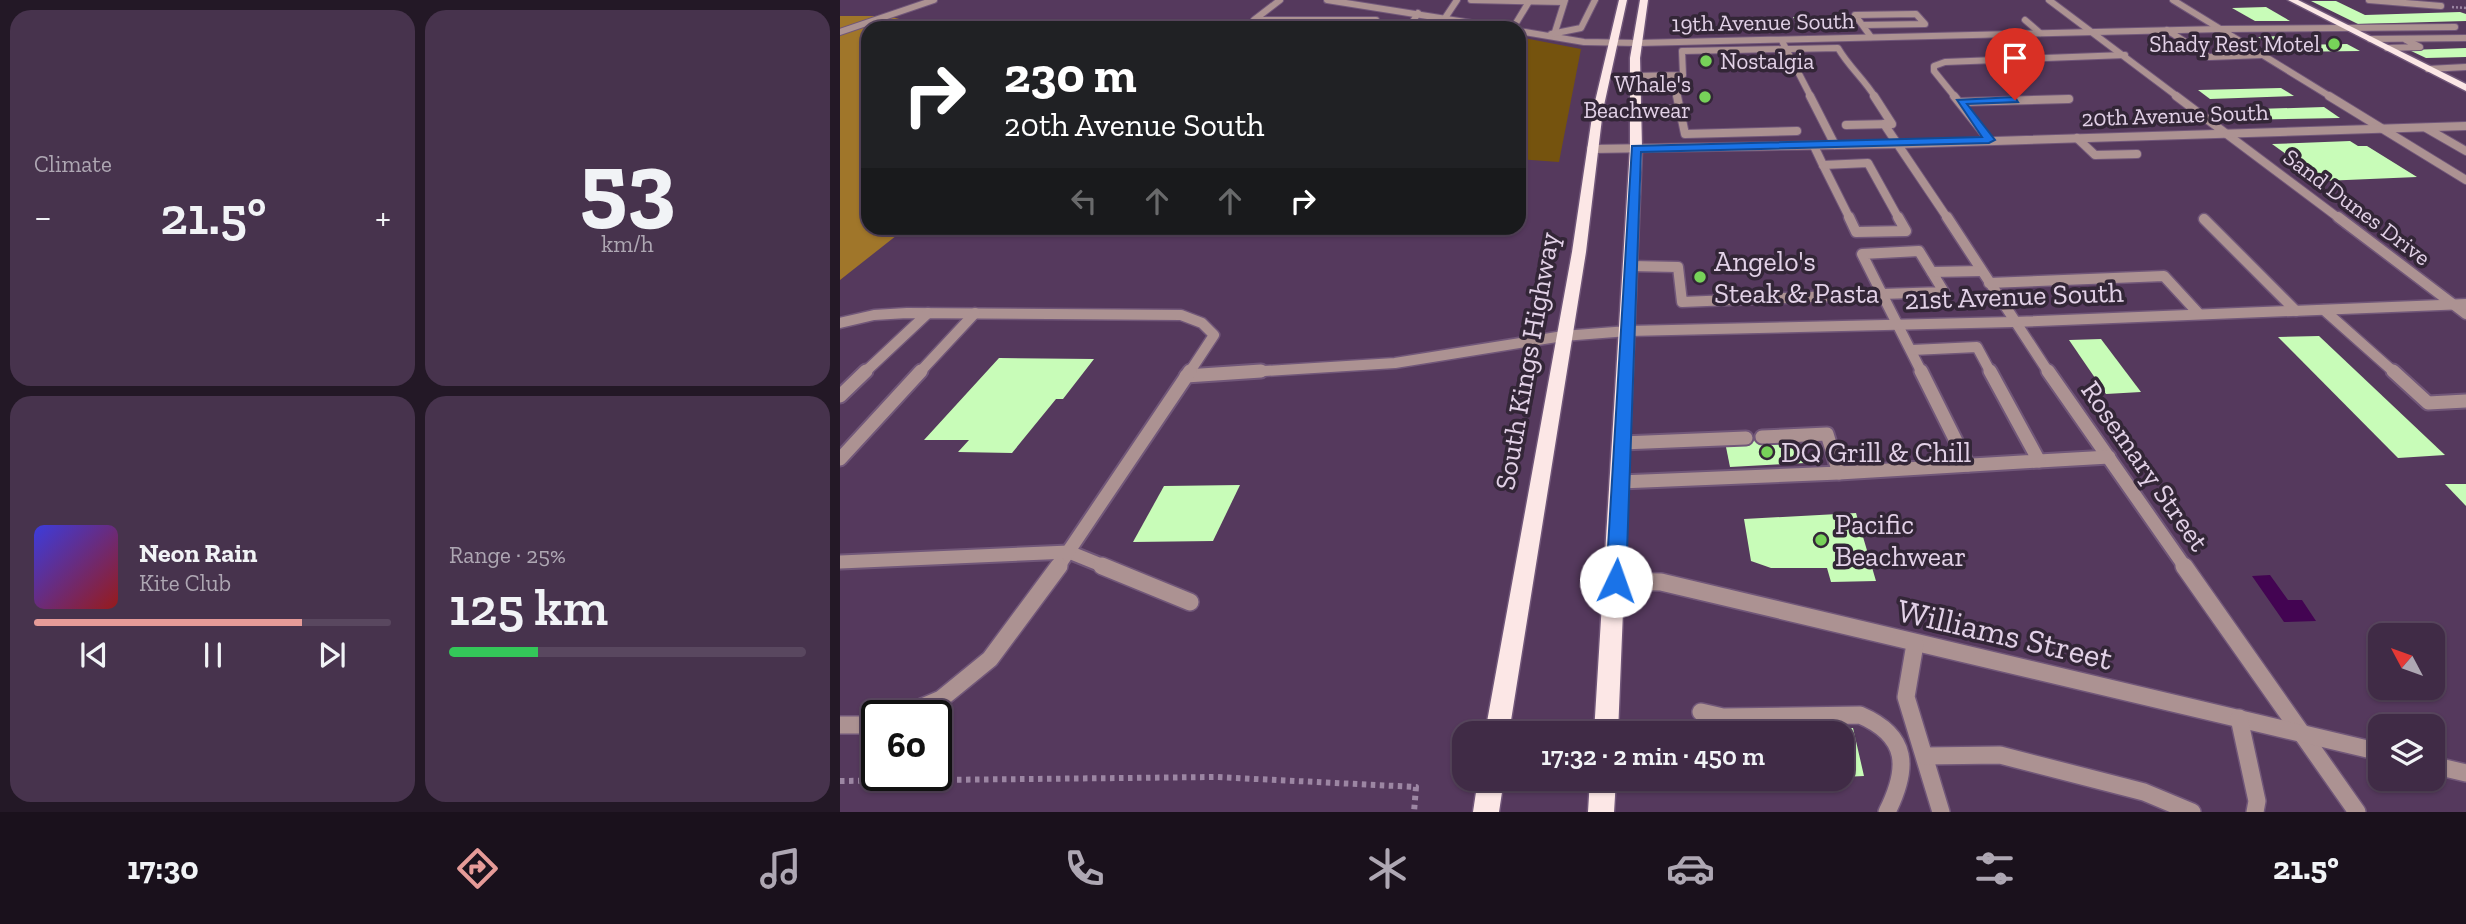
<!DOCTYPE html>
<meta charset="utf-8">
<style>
:root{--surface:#402b46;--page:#47334d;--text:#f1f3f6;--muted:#aea7b3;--line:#59475f;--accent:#e69b98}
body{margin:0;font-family:"Zilla Slab",serif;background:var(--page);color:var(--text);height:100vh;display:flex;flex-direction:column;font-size:26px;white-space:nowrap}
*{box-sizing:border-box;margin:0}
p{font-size:23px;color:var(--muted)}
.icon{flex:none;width:38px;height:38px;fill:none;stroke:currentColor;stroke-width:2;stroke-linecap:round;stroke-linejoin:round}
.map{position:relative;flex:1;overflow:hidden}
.panel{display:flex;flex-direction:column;gap:10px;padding:10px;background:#231826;width:840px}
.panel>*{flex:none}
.banner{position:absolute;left:21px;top:21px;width:665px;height:214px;border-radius:21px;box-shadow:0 2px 5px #0004,0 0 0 2px var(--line);background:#202124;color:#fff;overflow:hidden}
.needle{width:46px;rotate:311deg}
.buttons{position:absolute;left:1528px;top:623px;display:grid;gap:14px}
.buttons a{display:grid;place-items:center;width:77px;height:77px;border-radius:14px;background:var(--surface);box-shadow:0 2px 5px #0004,0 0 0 2px var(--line);font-size:35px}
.speed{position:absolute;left:21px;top:700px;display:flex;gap:14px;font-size:35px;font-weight:700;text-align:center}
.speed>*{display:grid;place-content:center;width:91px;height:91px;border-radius:50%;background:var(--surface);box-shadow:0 2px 5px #0004,0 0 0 2px var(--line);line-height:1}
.speed .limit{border:4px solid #111;border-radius:10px;background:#fff;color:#111}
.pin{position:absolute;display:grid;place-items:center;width:60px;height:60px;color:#fff;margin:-72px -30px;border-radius:50% 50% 50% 0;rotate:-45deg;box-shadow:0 0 7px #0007}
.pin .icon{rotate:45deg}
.me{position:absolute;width:77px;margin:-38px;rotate:3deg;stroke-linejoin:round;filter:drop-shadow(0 0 5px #0008)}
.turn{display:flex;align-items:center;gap:24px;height:147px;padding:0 28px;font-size:32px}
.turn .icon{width:91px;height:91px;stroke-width:2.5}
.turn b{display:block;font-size:49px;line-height:60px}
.lanes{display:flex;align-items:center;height:66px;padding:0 28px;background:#0003;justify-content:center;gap:35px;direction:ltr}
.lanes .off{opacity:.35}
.big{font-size:52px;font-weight:600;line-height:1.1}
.panel .card{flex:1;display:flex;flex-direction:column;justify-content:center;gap:10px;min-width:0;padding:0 24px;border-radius:21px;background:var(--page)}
.panel .dial{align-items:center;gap:0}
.dial b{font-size:91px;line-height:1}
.song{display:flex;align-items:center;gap:21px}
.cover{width:84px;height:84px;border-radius:10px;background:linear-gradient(135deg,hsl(240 70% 55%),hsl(0 70% 35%))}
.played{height:7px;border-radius:4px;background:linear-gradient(90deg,var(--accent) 75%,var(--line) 75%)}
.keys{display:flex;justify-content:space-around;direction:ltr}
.heat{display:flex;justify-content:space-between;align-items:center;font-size:38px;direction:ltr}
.charge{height:10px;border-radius:5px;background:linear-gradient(90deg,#34c759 25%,var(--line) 0)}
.panel .tiles{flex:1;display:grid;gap:10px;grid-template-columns:repeat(2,1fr)}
.trip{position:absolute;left:612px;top:721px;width:402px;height:70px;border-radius:21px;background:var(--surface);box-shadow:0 2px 5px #0004,0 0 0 2px var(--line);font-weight:600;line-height:70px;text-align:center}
.tab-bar{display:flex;height:112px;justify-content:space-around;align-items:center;background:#1a111c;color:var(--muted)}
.tab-bar .icon{width:49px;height:49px}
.tab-bar .selected{color:var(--accent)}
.tab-bar b{font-size:32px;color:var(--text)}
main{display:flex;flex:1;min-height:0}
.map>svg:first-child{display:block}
.green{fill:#75530e}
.forest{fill:#a0762a}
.water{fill:#430452}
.building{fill:#c8fcb8}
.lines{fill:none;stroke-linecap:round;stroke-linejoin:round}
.minor-far4-casing{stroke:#715779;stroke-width:8}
.minor-far3-casing{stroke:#715779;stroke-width:10}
.minor-far2-casing{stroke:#715779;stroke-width:13}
.minor-far1-casing{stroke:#715779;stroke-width:17}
.minor-casing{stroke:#715779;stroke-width:20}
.major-casing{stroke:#715779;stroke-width:3}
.path-far1{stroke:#9c86a3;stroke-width:2.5;stroke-dasharray:2 2;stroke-linecap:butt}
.path{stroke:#9c86a3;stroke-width:6;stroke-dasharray:4.5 4.5;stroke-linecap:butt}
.minor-far4{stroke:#ac9292;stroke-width:6}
.minor-far3{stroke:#ac9292;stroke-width:8}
.minor-far2{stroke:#ac9292;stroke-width:10}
.minor-far1{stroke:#ac9292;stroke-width:13}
.minor{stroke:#ac9292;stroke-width:17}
.major{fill:#fce7e6;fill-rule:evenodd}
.route{fill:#1a73e8;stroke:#114b97;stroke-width:2}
.poi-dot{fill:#77d259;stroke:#332637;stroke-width:2.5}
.labels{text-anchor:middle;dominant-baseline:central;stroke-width:7;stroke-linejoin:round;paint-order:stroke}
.far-street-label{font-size:23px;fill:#e2d1e7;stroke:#332637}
.far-poi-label{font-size:23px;fill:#e2d1e7;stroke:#332637;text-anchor:end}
.poi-label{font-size:28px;fill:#e2d1e7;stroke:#332637;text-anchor:start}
.street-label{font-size:28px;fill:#e2d1e7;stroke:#332637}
.near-street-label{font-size:33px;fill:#e2d1e7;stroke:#332637}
</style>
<main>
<section class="panel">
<div class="tiles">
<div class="card"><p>Climate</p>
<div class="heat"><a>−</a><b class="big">21.5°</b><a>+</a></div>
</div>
<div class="card dial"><b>53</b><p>km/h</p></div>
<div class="card">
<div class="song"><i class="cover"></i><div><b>Neon Rain</b><p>Kite Club</p></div></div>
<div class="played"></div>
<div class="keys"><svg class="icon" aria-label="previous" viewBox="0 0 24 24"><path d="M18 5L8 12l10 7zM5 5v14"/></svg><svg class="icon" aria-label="pause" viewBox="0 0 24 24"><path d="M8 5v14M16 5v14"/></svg><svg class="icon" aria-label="next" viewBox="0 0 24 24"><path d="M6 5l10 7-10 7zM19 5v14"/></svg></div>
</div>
<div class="card"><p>Range · 25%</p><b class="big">125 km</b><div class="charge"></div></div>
</div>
</section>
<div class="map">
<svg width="1626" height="812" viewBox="0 0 1626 812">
<rect width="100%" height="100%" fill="#55395d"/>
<polygon class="green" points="679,37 741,49 719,162 679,159"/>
<polygon class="forest" points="0,16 47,16 96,28 28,28 28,228 66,228 0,280"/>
<polygon class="water" points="1430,575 1448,600 1462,600 1476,621 1444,622 1412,576"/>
<g class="building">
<polygon points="1471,1 1496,1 1525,15 1620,12 1626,14 1626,21 1518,24"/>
<polygon points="1426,7 1450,21 1415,21 1392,8"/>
<polygon points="993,16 1000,27 959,28 953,17"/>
<polygon points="1439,36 1452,45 1507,44 1520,51 1443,52 1418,37"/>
<polygon points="1626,48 1626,57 1586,58 1569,50"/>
<polygon points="1441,88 1454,96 1370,99 1358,90"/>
<polygon points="1484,107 1500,118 1398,120 1384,110"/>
<polygon points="1510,141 1518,146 1527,146 1577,177 1483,181 1432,144"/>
<polygon points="1479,336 1605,455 1558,458 1438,337"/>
<polygon points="1261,339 1301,392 1266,394 1229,340"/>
<polygon points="159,358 254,359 223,399 216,399 172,453 118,452 129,440 84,440"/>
<polygon points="958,438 965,463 890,467 885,442"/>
<polygon points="1605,484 1626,484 1626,506"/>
<polygon points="400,485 373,541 293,542 324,486"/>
<polygon points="1016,513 1036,581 991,582 987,568 931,568 911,561 904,519"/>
<polygon points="1013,728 1024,776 1003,777 1003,733 906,733"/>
</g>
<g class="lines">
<defs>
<g id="minor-far4">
<polyline points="440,0 414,20 536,20"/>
<polyline points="487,0 663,28"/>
<polyline points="631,0 724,2"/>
<polyline points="1209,0 1338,97"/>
<polyline points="1333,0 1491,97"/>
<polyline points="1529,0 1601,6"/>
<polyline points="605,18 617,0"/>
<polyline points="1185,20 1200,33"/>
<polyline points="1023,25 1085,24 1076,14 1015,15 1031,37"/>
<polyline points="569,28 578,13"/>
<polyline points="673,28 690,0"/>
<polyline points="1327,30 1369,57 1422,55"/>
<polyline points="679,31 744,42 798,43 1381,29 1615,27"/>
<polyline points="0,32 94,0"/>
<polyline points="715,32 725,0"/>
<polyline points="711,34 741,28 755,0"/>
<polyline points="1530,39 1626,38"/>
<polyline points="943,43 971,97"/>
<polyline points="1547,48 1580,47 1566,40"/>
<polyline points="1588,69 1626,67"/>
<path d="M795 76 843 75 842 51 998 48C1009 67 1024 79 1035 97"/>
<polyline points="833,76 837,97"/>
<polyline points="1115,97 1094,71 1094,66 1105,62 1285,55"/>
</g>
<g id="minor-far3">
<polyline points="837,96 845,134 957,131"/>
<polyline points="970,96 995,145"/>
<polyline points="1114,96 1149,140"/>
<polyline points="1336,96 1500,219"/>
<polyline points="1489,96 1626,180"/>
<polyline points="1120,102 1229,99"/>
<polyline points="795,109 840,109"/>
<polyline points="1044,124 1108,219"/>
<polyline points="1006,125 1052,124 1034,96"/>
<polyline points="1586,128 1626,151"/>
<polyline points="1237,138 1255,155 1297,154"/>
<polyline points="974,146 983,165"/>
<polyline points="751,149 1060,144 1626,126"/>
<polyline points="983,165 1010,219"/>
<polyline points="983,165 1028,163 1059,219"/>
</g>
<g id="minor-far2">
<polyline points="1009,217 1016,232 1066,231 1058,217"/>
<polyline points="1107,217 1209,373"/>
<polyline points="1498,217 1626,314"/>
<polyline points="1364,219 1456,311"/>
<polygon points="1079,251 1104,292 1042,294 1022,254"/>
<polyline points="791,266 838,267 842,302 1042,294"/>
<polyline points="1092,272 1141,271"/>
<polyline points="1149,283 1324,276 1359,314"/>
<polyline points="1042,294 1082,373"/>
<polyline points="1484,310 1555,373"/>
<polyline points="0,323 34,315 67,313 341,315 362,323 374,335 349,373"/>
<polyline points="1072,350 1137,347 1151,373"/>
<polyline points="24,373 88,313"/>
<polyline points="79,373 135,313"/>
<polyline points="393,373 555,363 723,336 788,331 1173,322 1626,304"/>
</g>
<g id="minor-far1">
<polyline points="1081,371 1128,465"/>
<polyline points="1208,371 1345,567"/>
<polyline points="1553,371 1588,403 1626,401"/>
<polyline points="346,376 421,371"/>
<polyline points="0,396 26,371"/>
<polyline points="782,443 906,438"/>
<polyline points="0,459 81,371"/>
<polyline points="1199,461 1269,457"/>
<polyline points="999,473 1199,461 1150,371"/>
<polyline points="780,482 999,473 987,434 922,437"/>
<polyline points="0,562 229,552 266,567"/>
<polyline points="218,567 350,371"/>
</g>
<g id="minor">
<polyline points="262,566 350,602"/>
<polyline points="1344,566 1517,812"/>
<polyline points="776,581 821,582 1540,752"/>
<polyline points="1075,644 1066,697 1101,812"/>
<path d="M861 712 883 717 1020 715C1069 736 1069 768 1047 812"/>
<polyline points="61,716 101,699 150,659 219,566"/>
<polyline points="1399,718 1417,801 1415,812"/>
<polyline points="0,725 37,725"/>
<polyline points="1085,756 1160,755 1304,792 1352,812"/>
<polyline points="1592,765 1626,773"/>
</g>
<g id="major">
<polygon points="779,0 787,0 763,110 746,252 669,733 645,733 732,252 753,110"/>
<polygon points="800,0 808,0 800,58 802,148 778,733 754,733 790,148 790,58"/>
<polygon points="1448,0 1458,0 1626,84 1626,91"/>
<polygon points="638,779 664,779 659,812 633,812"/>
<polygon points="750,779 776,779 774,812 748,812"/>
</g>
</defs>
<use href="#minor-far4" class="minor-far4-casing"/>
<use href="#minor-far3" class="minor-far3-casing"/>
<use href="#minor-far2" class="minor-far2-casing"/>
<use href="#minor-far1" class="minor-far1-casing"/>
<use href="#minor" class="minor-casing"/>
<use href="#major" class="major-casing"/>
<polyline class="path-far1" points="1612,7 1626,8"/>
<polyline class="path" points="0,781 376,777 576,787 574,812"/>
<use href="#minor-far4" class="minor-far4"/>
<use href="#minor-far3" class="minor-far3"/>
<use href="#minor-far2" class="minor-far2"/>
<use href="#minor-far1" class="minor-far1"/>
<use href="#minor" class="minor"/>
<use href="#major" class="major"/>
</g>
<polygon class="route" points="1175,97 1178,102 1127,104 1155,140 1149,143 801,152 786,581 783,586 769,586 766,581 792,146 1142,137 1117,100"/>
<g class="poi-dot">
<circle cx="1494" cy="44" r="7"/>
<circle cx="866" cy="61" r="7"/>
<circle cx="865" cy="97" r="7"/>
<circle cx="860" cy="277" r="7"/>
<circle cx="927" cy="452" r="7"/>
<circle cx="981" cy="540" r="7"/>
</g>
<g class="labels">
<g class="far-street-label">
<text transform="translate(923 22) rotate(-1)">19th Avenue South</text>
<text transform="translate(1335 115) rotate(-2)">20th Avenue South</text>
<text transform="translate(1517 207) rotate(37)">Sand Dunes Drive</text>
</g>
<g class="far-poi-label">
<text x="1480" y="44">Shady Rest Motel</text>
<text x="880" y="61" text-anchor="start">Nostalgia</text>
<text x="851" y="84">Whale's<tspan x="851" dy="26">Beachwear</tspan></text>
</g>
<g class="poi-label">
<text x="874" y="261">Angelo's<tspan x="874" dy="32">Steak &amp; Pasta</tspan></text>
<text x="941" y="452">DQ Grill &amp; Chill</text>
<text x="995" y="524">Pacific<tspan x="995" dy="32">Beachwear</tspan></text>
</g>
<g class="street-label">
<text transform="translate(1174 296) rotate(-2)">21st Avenue South</text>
<text transform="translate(687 361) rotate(-80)">South Kings Highway</text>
<text transform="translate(1305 466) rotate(55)">Rosemary Street</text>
</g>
<g class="near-street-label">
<text transform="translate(1165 634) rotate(13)">Williams Street</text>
</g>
</g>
</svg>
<div class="buttons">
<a><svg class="needle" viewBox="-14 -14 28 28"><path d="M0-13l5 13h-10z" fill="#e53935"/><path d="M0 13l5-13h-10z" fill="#aea7b3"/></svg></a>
<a><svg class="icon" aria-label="layers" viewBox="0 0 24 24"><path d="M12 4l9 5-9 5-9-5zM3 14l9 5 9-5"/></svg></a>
</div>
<div class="speed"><div class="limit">60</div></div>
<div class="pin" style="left:1175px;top:100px;background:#d93025"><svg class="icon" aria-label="arrive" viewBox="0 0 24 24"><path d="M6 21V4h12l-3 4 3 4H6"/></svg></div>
<svg class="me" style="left:776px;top:581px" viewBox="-20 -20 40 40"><circle r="19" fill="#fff"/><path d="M0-13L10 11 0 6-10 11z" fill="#1a73e8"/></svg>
<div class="trip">17:32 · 2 min · 450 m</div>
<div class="banner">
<div class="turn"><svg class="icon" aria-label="right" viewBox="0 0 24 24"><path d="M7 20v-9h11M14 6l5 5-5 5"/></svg><div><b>230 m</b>20th Avenue South</div></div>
<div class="lanes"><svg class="icon off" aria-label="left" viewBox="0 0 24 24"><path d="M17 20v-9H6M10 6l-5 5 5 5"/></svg><svg class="icon off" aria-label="ahead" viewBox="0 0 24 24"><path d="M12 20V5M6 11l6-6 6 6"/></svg><svg class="icon off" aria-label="ahead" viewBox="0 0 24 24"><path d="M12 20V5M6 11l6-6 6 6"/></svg><svg class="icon" aria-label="right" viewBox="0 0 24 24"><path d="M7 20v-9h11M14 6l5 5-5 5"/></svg></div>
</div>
</div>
</main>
<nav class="tab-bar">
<b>17:30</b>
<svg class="icon selected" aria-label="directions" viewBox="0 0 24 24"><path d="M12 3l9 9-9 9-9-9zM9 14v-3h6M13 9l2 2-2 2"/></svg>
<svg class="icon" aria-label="music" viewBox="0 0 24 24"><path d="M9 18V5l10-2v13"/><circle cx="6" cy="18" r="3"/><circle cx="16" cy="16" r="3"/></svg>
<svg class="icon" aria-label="phone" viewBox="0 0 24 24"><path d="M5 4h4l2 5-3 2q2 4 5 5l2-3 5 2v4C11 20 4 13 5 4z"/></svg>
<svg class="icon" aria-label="climate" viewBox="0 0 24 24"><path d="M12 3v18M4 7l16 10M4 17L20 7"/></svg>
<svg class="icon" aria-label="car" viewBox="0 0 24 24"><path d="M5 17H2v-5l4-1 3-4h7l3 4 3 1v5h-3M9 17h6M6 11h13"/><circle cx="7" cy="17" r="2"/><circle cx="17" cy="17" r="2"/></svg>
<svg class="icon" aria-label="filters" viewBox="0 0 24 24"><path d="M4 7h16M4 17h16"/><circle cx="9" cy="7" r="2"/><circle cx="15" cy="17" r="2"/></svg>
<b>21.5°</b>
</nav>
